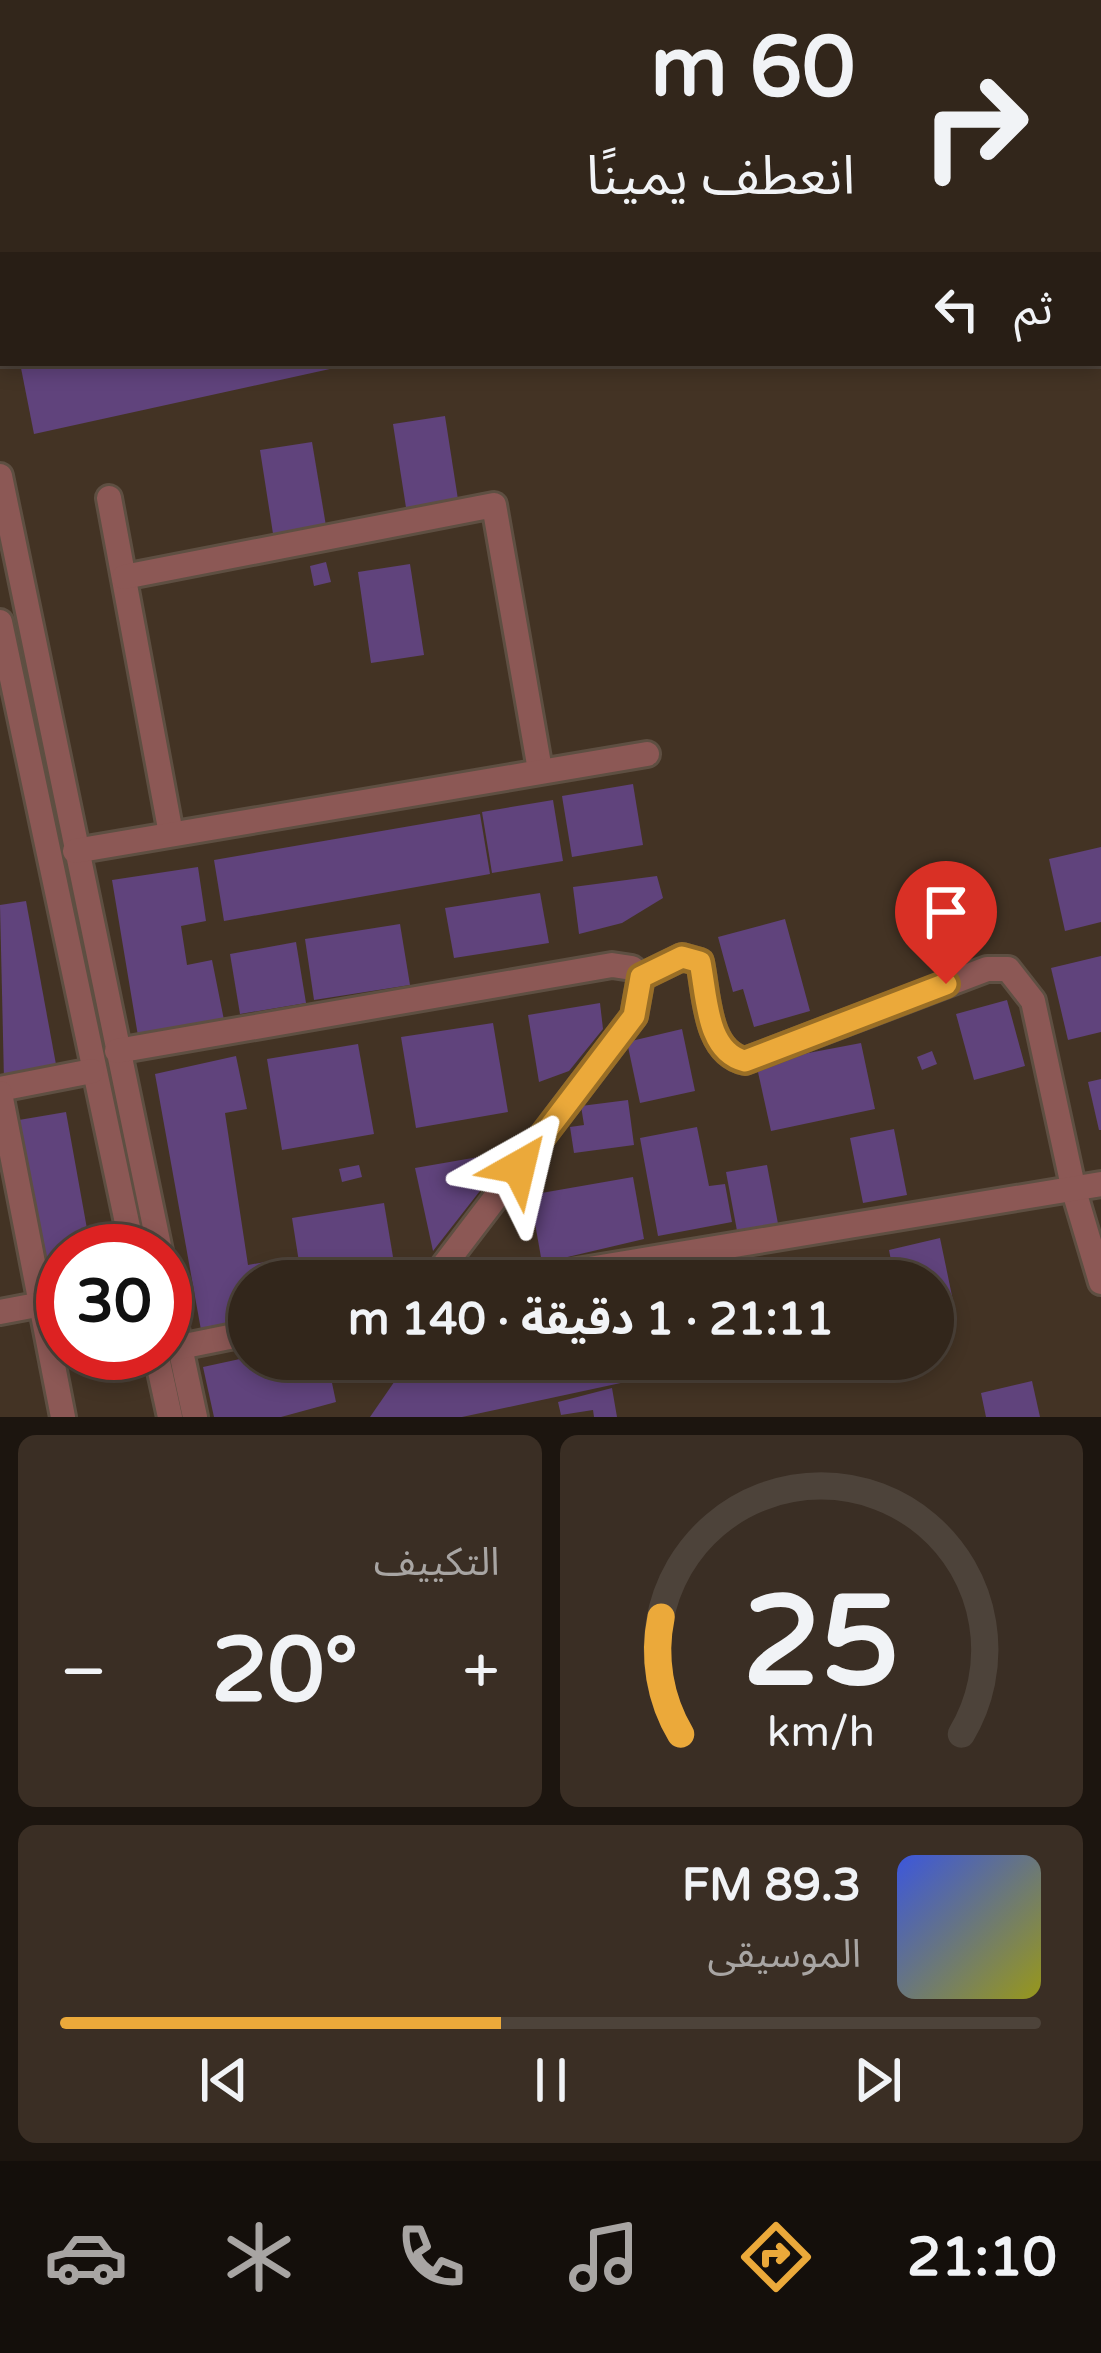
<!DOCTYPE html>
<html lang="ar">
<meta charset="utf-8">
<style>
:root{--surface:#32261b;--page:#3a2e24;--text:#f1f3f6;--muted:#a8a5a3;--line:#4d433a;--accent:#eba93a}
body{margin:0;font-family:"Varela Round","Noto Sans Arabic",sans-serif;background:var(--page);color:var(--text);direction:rtl;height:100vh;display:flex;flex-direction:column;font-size:45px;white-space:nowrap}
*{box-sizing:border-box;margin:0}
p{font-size:39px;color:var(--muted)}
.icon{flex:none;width:66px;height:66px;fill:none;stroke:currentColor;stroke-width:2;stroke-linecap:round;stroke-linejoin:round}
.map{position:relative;height:1417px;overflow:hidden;direction:ltr}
.panel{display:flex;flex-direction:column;gap:18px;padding:18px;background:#1c150f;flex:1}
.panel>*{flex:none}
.guide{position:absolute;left:0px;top:0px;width:1101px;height:366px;box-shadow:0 6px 18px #0003,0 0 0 3px var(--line);direction:rtl;background:#32261b;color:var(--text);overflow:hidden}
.speed{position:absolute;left:36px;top:1224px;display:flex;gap:24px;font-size:60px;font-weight:700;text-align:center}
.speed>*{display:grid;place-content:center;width:156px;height:156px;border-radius:50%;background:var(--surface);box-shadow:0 6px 18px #0003,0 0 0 3px var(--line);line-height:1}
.speed .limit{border:18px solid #d22;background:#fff;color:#111}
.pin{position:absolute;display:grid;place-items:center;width:102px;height:102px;color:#fff;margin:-123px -51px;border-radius:50% 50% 50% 0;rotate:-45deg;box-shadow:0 0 12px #0007}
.pin .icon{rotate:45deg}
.me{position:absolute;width:132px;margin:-66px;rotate:37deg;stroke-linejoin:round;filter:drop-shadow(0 0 9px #0008)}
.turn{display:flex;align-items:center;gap:42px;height:252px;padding:0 48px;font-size:54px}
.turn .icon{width:156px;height:156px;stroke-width:2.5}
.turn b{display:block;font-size:84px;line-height:102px}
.then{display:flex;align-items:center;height:114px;padding:0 48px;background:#0003;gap:24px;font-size:45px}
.big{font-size:90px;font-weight:700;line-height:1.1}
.panel .tile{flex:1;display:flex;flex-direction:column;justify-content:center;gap:18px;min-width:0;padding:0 42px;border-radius:18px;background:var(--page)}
.panel .dial{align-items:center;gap:0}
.dial svg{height:312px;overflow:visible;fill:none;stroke:var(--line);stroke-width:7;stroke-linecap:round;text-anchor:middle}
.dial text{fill:var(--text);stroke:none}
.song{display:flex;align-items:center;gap:36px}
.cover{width:144px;height:144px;border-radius:18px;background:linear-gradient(135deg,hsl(230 70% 55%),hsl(60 70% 35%))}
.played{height:12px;border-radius:6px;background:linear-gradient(90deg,var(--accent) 45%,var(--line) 45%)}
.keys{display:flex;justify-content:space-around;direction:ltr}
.heat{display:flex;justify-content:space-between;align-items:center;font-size:66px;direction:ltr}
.panel .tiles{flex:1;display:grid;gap:18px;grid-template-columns:1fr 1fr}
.tile:last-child{grid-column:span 2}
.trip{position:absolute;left:228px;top:1260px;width:726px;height:120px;border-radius:60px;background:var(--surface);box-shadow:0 6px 18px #0003,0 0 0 3px var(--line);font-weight:700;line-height:120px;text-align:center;direction:rtl}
.tab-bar{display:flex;height:192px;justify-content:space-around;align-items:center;background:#140f0b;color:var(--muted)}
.tab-bar .icon{width:84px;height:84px}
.tab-bar .on{color:var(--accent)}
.tab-bar b{font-size:54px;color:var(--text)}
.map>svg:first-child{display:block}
.building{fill:#60437c}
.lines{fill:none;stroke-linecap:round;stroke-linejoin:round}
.minor-casing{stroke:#5e4f42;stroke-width:30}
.primary-casing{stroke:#5e4f42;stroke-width:36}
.minor{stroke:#8c5855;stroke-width:24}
.primary{stroke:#de7472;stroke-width:30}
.route-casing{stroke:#996e26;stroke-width:30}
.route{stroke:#eba93a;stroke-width:21}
</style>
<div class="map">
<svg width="1101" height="1417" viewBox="0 0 1101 1417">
<rect width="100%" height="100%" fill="#433324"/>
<g class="building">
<polygon points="20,363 348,363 348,365 34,434"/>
<polygon points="445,416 459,506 407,514 393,424"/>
<polygon points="312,442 327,532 274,540 260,450"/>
<polygon points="326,562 331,582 314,586 310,566"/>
<polygon points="410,564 424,655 371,663 358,572"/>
<polygon points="633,784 643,845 572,857 562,796"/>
<polygon points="553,800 563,861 492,873 482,812"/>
<polygon points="480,814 490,874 224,921 214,860"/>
<polygon points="1101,847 1101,922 1065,931 1049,859"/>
<polygon points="198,867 206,921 181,926 187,965 212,960 224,1020 138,1036 112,880"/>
<polygon points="657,876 663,898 622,923 579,934 573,887"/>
<polygon points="540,893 549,943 454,958 445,908"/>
<polygon points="26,901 57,1070 4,1080 0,905"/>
<polygon points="785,919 810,1011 754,1027 743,989 733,992 718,937"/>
<polygon points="400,924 410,985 314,1000 305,939"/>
<polygon points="296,942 306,1003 240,1014 230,954"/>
<polygon points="1101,956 1101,1032 1068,1040 1051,968"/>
<polygon points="1007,1000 1025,1066 974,1080 956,1014"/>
<polygon points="600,1003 603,1029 569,1071 539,1082 528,1015"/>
<polygon points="493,1023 508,1112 416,1128 401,1037"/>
<polygon points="682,1029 695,1091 640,1103 627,1042"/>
<polygon points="861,1043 875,1109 771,1131 756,1063"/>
<polygon points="358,1044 374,1134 282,1150 267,1059"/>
<polygon points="932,1051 937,1064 922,1070 917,1057"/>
<polygon points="236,1056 247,1109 225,1113 248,1265 271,1261 275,1281 249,1281 249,1320 201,1330 155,1074"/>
<polygon points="1101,1079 1101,1130 1099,1130 1088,1082"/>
<polygon points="628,1100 634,1145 574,1153 570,1127 584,1125 581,1106"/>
<polygon points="66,1112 91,1251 63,1251 63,1288 43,1292 13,1121"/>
<polygon points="697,1127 709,1186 725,1184 732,1222 658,1236 640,1138"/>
<polygon points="894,1129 907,1195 863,1203 850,1138"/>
<polygon points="484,1156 490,1178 433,1251 415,1168"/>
<polygon points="359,1165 362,1177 342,1182 339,1169"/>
<polygon points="767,1165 779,1229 738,1236 726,1172"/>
<polygon points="633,1177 644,1239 542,1263 530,1195"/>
<polygon points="384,1203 397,1281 302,1281 292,1218"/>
<polygon points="940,1238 957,1320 933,1325 933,1281 895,1281 889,1250"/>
<polygon points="843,1269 846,1281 798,1281 798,1279"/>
<polygon points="249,1357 327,1359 336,1402 281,1417 214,1417 203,1367"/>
<polygon points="410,1359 723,1359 723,1361 462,1417 370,1417"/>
<polygon points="750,1359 826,1359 826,1361 753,1376"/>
<polygon points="1032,1381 1040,1417 986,1417 981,1393"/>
<polygon points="612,1388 617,1417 594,1417 593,1410 561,1415 558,1402"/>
</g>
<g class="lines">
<defs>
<g id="minor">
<polyline points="0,184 3,161"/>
<polyline points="0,476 160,1251"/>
<polyline points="109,498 171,834"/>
<polyline points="124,577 494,505 540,770"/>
<polyline points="0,622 133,1251"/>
<polyline points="75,851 647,754"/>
<path d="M641 977 682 957 700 962C707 996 706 1052 745 1061L987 969H1008L1033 1001 1074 1191 1101 1282"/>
<polyline points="117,1051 612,965 632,968 641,977 634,1016 432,1281"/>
<polyline points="0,1089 92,1071"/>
<polyline points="0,1093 63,1417"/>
<polyline points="165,1277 195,1417"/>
<polyline points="517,1281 1101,1184"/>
<polyline points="0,1312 42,1304"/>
<polyline points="180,1347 249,1333"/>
<polyline points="156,1353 170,1417"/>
</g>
<g id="primary">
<polyline points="7,3 25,0"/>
<polyline points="297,3 312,0"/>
<polyline points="0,78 3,79"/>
</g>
</defs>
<use href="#minor" class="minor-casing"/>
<use href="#primary" class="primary-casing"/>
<use href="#minor" class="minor"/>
<use href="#primary" class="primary"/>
</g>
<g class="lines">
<defs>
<path id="route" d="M519 1167 634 1016 641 977 682 957 700 962C707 996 706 1052 745 1061L946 984"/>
</defs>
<use href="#route" class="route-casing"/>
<use href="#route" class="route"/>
</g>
</svg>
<div class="speed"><div class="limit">30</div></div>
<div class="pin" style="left:946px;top:984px;background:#d93025"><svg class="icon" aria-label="arrive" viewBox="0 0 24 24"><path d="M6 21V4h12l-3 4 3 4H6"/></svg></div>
<svg class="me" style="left:519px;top:1167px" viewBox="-20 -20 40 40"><path d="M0-17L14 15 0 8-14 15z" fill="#eba93a" stroke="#fff" stroke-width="4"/></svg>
<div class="trip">21:11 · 1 دقيقة · 140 m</div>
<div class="guide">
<div class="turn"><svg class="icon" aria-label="right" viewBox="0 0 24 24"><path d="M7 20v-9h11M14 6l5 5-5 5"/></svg><div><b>60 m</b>انعطف يمينًا</div></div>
<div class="then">ثم<svg class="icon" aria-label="left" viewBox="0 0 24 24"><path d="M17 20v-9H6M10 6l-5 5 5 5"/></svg></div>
</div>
</div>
<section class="panel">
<div class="tiles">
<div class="tile dial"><svg viewBox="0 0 100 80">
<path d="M14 69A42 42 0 1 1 86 69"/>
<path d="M14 69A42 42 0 0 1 9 39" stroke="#eba93a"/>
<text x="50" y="56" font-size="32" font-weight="700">25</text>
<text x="50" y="72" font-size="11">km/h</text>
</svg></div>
<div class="tile"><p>التكييف</p>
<div class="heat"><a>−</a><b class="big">20°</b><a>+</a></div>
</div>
<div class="tile">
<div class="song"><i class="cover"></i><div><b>89.3 FM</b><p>الموسيقى</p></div></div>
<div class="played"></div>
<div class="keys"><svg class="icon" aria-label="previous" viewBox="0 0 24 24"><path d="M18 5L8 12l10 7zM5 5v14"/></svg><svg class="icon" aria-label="pause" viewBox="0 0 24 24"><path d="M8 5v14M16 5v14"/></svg><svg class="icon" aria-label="next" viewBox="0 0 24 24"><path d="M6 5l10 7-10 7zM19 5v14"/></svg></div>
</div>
</div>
</section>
<nav class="tab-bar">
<b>21:10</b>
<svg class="icon on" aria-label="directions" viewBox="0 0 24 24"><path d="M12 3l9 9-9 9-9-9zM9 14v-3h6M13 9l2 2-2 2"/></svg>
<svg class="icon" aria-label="music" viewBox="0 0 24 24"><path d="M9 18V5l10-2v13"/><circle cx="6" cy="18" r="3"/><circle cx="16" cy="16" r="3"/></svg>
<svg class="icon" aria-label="phone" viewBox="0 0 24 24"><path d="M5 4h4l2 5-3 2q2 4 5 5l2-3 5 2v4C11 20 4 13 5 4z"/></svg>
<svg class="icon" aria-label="climate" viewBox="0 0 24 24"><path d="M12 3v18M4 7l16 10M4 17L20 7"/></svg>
<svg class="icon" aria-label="car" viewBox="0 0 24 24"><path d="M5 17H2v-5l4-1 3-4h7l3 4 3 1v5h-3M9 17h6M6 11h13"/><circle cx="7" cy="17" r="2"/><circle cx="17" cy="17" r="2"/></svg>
</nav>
